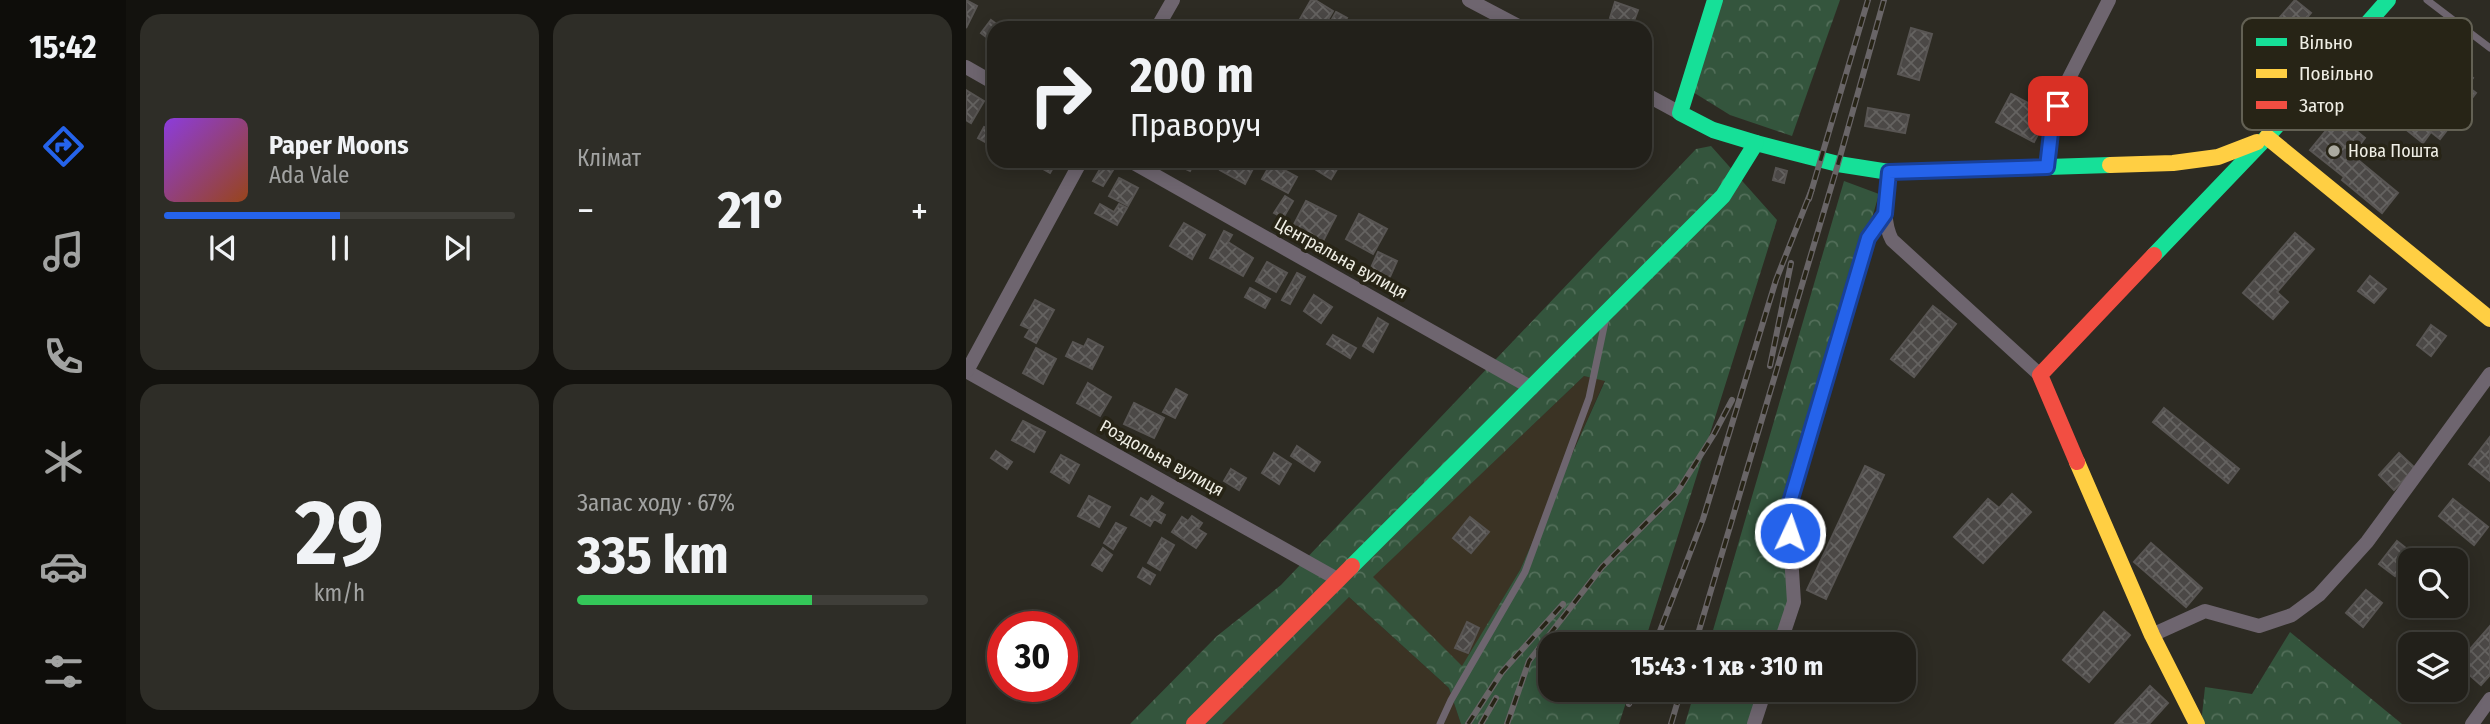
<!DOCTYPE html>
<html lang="uk">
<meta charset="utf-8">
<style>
:root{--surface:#22201a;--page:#2e2d27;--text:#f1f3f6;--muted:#a2a3a2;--line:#3f3e39;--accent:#2563eb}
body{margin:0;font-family:"Fira Sans Condensed",sans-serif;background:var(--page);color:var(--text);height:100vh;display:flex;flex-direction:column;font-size:26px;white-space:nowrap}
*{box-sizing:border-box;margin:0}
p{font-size:23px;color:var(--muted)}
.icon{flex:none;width:38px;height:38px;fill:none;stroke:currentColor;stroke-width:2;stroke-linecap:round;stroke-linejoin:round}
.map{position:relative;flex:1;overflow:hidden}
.details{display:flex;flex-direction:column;gap:14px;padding:14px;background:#13120e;width:840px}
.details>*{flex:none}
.hud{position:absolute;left:21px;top:21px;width:665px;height:147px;border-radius:21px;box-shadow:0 4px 18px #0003,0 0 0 2px var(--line);background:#22201a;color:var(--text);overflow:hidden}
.fabs{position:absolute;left:1432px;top:548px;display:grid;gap:14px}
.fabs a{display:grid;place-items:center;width:70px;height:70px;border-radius:14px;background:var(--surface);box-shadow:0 4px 18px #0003,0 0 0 2px var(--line);font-size:35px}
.speed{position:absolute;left:21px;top:611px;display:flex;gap:14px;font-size:35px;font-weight:700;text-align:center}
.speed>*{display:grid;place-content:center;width:91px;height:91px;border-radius:50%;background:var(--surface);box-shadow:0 4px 18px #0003,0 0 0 2px var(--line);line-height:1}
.speed .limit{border:10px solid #d22;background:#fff;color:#111}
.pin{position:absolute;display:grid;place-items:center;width:60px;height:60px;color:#fff;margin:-30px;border-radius:14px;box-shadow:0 4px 10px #0006}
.me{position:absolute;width:77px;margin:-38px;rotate:3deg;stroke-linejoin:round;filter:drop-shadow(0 0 5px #0008)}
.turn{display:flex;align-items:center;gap:24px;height:147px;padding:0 28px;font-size:32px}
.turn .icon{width:91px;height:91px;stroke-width:2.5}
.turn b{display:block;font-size:49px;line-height:60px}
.big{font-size:52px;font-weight:700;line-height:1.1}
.details .widget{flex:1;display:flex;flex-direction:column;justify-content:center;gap:10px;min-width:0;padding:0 24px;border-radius:21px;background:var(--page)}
.details .dial{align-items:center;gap:0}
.dial b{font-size:91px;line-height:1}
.song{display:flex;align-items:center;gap:21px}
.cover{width:84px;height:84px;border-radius:10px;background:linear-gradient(135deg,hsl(270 70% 55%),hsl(20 70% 35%))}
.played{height:7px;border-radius:4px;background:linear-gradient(90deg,var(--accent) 50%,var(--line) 50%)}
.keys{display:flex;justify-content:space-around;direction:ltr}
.heat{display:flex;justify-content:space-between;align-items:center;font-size:38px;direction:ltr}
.charge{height:10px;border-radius:5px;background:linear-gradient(90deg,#34c759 67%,var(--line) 0)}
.details .tiles{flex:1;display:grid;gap:14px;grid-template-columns:repeat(2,1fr)}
.trip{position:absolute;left:572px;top:632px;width:378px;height:70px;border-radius:21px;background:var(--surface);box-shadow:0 4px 18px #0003,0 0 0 2px var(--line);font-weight:700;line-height:70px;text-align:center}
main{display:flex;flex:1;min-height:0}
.dock{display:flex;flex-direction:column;width:126px;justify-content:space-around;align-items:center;background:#0e0d0a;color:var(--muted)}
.dock .icon{width:49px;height:49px}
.dock .current{color:var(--accent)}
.dock b{font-size:32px;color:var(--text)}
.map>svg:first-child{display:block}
.industrial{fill:#3b3324}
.forest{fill:url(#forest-crowns);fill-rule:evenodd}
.building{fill:url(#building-cross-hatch);stroke:#585553;stroke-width:2}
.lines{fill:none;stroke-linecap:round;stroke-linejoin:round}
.lane{stroke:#6e656f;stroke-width:7}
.street{stroke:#6e656f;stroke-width:14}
.fast{stroke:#16e098;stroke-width:16}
.slow{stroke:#ffcf43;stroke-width:16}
.jam{stroke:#f24e42;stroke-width:16}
.rail-casing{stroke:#696567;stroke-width:6}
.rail{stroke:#272416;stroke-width:3.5;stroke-dasharray:10;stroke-linecap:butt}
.route-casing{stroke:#184099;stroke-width:18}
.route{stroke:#2563eb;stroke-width:12}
.poi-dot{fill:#abaaa0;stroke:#272416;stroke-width:2.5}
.labels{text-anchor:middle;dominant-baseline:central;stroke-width:7;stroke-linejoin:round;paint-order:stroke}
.poi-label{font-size:18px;fill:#efeee4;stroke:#272416;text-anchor:start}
.street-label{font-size:18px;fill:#efeee4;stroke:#272416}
.key{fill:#272416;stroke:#636154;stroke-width:2}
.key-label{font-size:19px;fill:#efeee4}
</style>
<main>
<nav class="dock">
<b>15:42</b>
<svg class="icon current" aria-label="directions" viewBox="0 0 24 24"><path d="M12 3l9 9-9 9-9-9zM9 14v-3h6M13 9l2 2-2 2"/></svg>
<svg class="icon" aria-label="music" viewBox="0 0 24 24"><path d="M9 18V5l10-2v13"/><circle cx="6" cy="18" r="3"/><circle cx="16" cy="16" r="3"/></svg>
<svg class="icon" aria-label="phone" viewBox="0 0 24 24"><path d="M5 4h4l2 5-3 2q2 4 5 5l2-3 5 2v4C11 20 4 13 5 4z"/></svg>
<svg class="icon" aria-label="climate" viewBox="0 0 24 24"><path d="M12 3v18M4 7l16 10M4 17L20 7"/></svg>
<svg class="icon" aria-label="car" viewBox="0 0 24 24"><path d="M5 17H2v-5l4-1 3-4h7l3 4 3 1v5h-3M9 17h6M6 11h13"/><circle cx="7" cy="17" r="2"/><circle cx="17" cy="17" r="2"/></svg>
<svg class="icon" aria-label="filters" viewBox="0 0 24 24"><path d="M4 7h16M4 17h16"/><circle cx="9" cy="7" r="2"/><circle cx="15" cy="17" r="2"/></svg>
</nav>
<section class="details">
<div class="tiles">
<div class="widget">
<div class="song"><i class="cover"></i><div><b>Paper Moons</b><p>Ada Vale</p></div></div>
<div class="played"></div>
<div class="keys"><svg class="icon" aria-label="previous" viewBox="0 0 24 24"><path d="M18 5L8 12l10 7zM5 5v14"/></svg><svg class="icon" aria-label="pause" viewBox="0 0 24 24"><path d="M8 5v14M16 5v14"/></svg><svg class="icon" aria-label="next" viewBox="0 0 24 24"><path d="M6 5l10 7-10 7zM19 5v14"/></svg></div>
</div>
<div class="widget"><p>Клімат</p>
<div class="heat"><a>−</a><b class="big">21°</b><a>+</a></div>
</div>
<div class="widget dial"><b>29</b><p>km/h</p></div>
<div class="widget"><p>Запас ходу · 67%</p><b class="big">335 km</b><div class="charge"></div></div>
</div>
</section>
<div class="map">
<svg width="1524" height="724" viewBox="0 0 1524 724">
<defs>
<pattern id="forest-crowns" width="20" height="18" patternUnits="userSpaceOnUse" patternTransform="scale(1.75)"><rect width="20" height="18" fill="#34553d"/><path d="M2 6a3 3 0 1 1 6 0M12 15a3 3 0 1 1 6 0" fill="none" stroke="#526e59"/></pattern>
<pattern id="building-cross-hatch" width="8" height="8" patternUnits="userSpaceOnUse" patternTransform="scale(1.75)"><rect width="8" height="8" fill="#4b4846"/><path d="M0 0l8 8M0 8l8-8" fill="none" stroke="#656361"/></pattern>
</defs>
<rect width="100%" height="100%" fill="#2d2b23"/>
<g class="industrial">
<polygon points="618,376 639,380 554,570 496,667 406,577"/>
<polygon points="383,597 483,688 495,724 256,724"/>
</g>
<g class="forest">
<polygon points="749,0 874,0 826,136 764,115 722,89"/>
<path d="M745 146 811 220 678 644H584V690H664L653 724H495L483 688 383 597 256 724H164L251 636 315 585 730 149ZM618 376 639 381 554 570 496 666 407 577Z"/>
<polygon points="878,181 913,194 822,509 828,602 814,644 743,644"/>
<polygon points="1324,632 1436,724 1235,724 1239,687 1286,694"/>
<polygon points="729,690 799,690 788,724 719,724"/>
</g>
<g class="building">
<polygon points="0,0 11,6 0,28"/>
<polygon points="345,0 349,0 367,11 357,28 350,28 334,19"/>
<polygon points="1329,0 1345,13 1297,69 1281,55"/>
<polygon points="649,2 672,10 666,26 644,18"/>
<polygon points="370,12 381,18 375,28 361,28"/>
<polygon points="25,20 36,28 28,28 28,43 15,33"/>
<polygon points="945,28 966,34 953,80 932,74"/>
<polygon points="1487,62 1507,78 1501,86 1510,93 1474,139 1465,132 1457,143 1437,127"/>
<polygon points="0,90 18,101 5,123 0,120"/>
<polygon points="1045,94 1083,114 1068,142 1030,122"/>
<polygon points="902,108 943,115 939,133 899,126"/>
<polygon points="1372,116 1399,138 1386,155 1432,193 1416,213 1376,180 1378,177 1344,150"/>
<polygon points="18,127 28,132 23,144 12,138"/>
<polygon points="63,161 91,161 84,173"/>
<polygon points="203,161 229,161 224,171"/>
<polygon points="259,161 282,161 289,165 279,184 254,170"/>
<polygon points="347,161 376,161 365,179 344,166"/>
<polygon points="305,163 331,177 322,193 296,179"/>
<polygon points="137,164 147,170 137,186 127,181"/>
<polygon points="810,168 821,171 818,183 807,180"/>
<polygon points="153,178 172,188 162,206 143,196"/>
<polygon points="319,196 327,201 317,218 308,213"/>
<polygon points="340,201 370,216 355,245 325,230"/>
<polygon points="134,204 148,212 153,204 161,208 151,225 129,213"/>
<polygon points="393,214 421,229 407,254 380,239"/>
<polygon points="218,223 239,235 226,259 204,246"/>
<polygon points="258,231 266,235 262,242 287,258 277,276 244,258"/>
<polygon points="1329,233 1348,249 1311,292 1322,302 1307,319 1277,293"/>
<polygon points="412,252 431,261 423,279 404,270"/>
<polygon points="301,262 321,273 310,292 290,281"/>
<polygon points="331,273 339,277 324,304 316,300"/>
<polygon points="1404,276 1420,289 1408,303 1392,291"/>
<polygon points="284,288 304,299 299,308 279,297"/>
<polygon points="348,295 366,307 355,323 338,311"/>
<polygon points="69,300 88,310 70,343 59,337 64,329 55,325"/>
<polygon points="967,306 990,324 948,377 925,359"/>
<polygon points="412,318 422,324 407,352 397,346"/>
<polygon points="1465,325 1480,336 1465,356 1451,345"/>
<polygon points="367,335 390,348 384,358 361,344"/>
<polygon points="122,339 137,347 126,369 100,356 107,342 118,347"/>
<polygon points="70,348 90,359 77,384 57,373"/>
<polygon points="122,383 145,397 134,416 111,403"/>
<polygon points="210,389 221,395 209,418 197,412"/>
<polygon points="168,403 198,418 188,438 158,424"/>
<polygon points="1198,408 1273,469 1262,483 1187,422"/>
<polygon points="57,421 79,432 68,452 46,440"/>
<polygon points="1524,437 1524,481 1503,464"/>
<polygon points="331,446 354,462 348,471 325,456"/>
<polygon points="30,451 46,462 41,469 25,458"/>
<polygon points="308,453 325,464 313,484 296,473"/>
<polygon points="1433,453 1449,468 1428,490 1413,475"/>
<polygon points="95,455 113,465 103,483 85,472"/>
<polygon points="899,466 918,475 860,599 841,590"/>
<polygon points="265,469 280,478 273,490 258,481"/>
<polygon points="1046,494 1065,512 1017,563 988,537 1022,499 1033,508"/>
<polygon points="123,496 144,507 133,527 112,516"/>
<polygon points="186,496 197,503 192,511 199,515 195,523 188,519 184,526 165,515 175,498 182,502"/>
<polygon points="1487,499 1522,527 1508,545 1473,516"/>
<polygon points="226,516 236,523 232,529 240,534 230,548 206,532 216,517 222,521"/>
<polygon points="504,517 523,532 505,553 487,538"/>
<polygon points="150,523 160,528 147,549 138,543"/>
<polygon points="196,538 208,545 194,570 182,563"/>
<polygon points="1431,541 1446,553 1429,576 1413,564"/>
<polygon points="1185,543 1236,588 1220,607 1168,562"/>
<polygon points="137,548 146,555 136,571 126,565"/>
<polygon points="177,568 189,575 184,584 172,577"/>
<polygon points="1400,590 1416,603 1397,627 1380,613"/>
<polygon points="1138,612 1164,635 1123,682 1097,660"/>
<polygon points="501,622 513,628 502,653 489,648"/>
<polygon points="1524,626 1524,675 1515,685 1491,664"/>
<polygon points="1184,686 1202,703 1183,724 1149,724"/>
</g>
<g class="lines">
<g class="lane">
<polyline points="1461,0 1524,48"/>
<polyline points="1427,118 1496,27"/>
<polyline points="474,724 485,700 559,572 623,398 639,322"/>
</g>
<g class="street">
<polyline points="503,0 556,28"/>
<polyline points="191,28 207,0"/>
<polyline points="0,67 28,83"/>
<polyline points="679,94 714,113"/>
<polyline points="164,161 566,388"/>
<polyline points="1081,168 1086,124 1098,88 1143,0"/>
<path d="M923 172C921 195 915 219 926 240L1074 375"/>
<polyline points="0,371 373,580"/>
<polyline points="1,371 115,161"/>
<polyline points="1186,635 1239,611 1293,626 1326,615 1353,595 1401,542 1524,374"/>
<polyline points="814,644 828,602 822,509 902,238 919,214"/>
<polyline points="788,724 799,690"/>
<polyline points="1506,724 1524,699"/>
</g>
<g class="fast">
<polyline points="749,0 714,113 747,130 790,143 872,164 923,172 1144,165"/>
<polyline points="1188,255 1301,137 1422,0"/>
<polyline points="386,566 757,196 790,143"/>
</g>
<g class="slow">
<polyline points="1301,137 1524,319"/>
<polyline points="1144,165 1207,163 1252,157 1291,142"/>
<polyline points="1111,462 1186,635 1231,724"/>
</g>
<g class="jam">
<polyline points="1111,462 1074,375 1188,255"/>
<polyline points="228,724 386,566"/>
</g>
<defs>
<g id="rail">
<polyline points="843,199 902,0"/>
<polyline points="804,366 825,263"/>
<polyline points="689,644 737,519 810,280 846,189"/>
<polyline points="729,644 872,164 918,0"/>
<polyline points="663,704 670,690"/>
<polyline points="502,724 536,672 597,604"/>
<polyline points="515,724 530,698"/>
<polyline points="541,724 563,661 636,567 712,491 748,434 766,400"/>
<polyline points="705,724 715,690"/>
</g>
</defs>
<use href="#rail" class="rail-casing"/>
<use href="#rail" class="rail"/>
</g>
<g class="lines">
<defs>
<polyline id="route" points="824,533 822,509 902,238 919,214 923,172 1081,167 1086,124 1092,106"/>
</defs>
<use href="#route" class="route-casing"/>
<use href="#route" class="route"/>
</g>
<circle class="poi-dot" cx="1368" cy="151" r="7"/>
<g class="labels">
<g class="poi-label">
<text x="1382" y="151">Нова Пошта</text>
</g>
<g class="street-label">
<text transform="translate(375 258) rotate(29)">Центральна вулиця</text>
<text transform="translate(196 458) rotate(29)">Роздольна вулиця</text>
</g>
</g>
<rect x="1276" y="18" width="230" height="112" rx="10" class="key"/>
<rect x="1290" y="38" width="31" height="8" fill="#16e098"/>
<rect x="1290" y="69" width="31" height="9" fill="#ffcf43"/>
<rect x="1290" y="101" width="31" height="8" fill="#f24e42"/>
<g class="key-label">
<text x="1333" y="49">Вільно</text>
<text x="1333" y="80">Повільно</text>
<text x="1333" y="112">Затор</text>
</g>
</svg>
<div class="fabs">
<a><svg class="icon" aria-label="search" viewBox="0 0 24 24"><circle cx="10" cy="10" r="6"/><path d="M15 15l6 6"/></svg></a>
<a><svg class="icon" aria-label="layers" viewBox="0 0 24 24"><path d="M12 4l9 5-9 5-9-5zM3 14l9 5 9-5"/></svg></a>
</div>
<div class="speed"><div class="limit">30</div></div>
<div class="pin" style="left:1092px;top:106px;background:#d93025"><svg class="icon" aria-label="arrive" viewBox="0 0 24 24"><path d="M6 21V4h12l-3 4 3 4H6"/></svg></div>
<svg class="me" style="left:824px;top:533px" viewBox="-20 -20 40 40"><circle r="17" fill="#2563eb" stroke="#fff" stroke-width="3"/><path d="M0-11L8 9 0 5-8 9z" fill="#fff"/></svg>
<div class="trip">15:43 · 1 хв · 310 m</div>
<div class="hud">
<div class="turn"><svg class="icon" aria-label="right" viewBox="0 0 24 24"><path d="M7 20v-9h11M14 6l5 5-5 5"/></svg><div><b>200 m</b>Праворуч</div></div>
</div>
</div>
</main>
